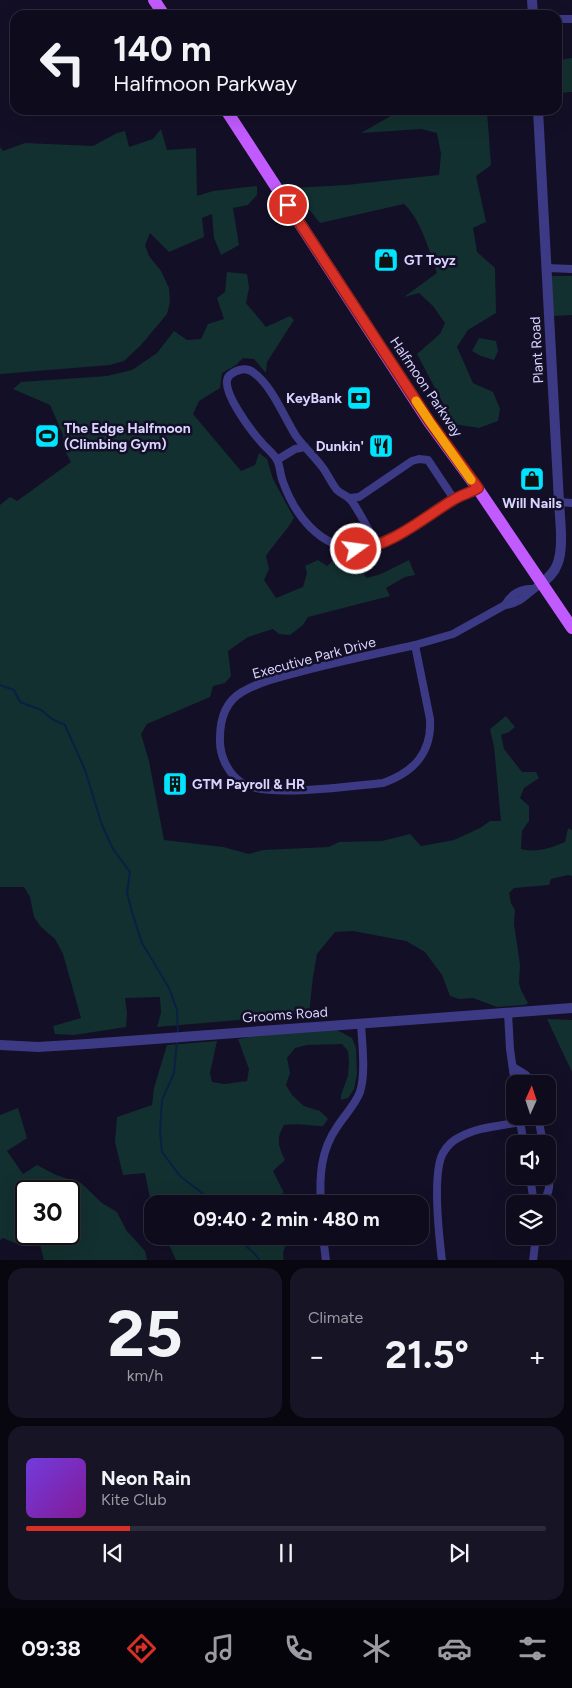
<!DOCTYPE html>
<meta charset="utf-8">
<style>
:root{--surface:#0e0b1c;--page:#171425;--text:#f1f3f6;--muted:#9b9ba3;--line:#2e2b3b;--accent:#d93025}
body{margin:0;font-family:Figtree,sans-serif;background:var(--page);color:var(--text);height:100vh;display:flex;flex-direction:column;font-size:19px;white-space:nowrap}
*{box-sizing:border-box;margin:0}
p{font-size:16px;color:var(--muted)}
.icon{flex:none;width:28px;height:28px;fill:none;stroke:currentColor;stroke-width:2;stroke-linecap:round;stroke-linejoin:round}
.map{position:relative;height:1260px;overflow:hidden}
.drawer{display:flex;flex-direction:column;gap:8px;padding:8px;background:#08060f;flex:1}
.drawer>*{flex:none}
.hud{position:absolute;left:10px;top:10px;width:552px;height:105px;border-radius:15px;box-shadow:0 5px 20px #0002,0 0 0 1px var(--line);background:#0e0b1c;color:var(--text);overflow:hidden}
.needle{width:32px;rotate:3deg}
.buttons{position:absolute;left:506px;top:1075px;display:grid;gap:10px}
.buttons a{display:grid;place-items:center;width:50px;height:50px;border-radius:10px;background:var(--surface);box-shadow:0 5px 20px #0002,0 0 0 1px var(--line);font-size:25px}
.speed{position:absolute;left:15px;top:1180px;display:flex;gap:10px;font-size:25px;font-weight:700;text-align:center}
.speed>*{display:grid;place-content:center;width:65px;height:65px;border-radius:50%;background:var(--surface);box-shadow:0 5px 20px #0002,0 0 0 1px var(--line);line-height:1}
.speed .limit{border:2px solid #111;border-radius:8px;background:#fff;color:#111}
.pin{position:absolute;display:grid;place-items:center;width:42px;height:42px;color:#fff;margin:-21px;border:2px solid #fff;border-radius:50%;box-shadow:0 1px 5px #0007}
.me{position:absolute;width:55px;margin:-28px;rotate:76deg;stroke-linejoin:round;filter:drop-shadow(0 0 4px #0008)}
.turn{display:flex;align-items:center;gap:18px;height:105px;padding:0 20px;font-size:22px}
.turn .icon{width:65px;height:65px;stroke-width:2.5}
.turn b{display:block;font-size:35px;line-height:42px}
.big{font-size:38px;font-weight:700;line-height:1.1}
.drawer .widget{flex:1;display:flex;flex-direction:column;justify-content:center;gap:8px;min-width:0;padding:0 18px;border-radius:15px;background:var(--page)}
.drawer .dial{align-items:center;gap:0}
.dial b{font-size:65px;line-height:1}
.song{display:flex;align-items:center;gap:15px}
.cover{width:60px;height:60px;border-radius:8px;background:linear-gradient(135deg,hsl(260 70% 55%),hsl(290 70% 35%))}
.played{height:5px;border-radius:2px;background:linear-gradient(90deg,var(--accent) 20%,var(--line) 20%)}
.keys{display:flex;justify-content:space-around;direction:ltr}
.heat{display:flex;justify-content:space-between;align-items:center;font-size:28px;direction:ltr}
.drawer .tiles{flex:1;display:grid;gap:8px;grid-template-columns:1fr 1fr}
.widget:last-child{grid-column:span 2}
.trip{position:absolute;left:144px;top:1195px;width:285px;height:50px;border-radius:15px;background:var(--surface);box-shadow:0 5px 20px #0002,0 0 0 1px var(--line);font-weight:700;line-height:50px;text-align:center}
.tab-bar{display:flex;height:80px;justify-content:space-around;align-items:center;background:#06040b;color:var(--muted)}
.tab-bar .icon{width:35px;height:35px}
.tab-bar .selected{color:var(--accent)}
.tab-bar b{font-size:22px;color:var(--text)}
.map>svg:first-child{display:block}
.green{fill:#12302f;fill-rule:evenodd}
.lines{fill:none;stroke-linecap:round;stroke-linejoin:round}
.stream{stroke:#0a1f44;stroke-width:2}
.minor{stroke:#3d3a85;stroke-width:8}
.tertiary{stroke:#3d3a85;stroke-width:10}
.primary{stroke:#c25bff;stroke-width:12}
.route-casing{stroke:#8d1f18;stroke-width:12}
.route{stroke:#d93025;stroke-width:9}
.slow{stroke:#f59e0b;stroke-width:9}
.labels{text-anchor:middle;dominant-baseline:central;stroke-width:5;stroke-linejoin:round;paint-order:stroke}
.poi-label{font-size:14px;font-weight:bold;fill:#d9d4ff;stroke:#130f26;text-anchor:start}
.street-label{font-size:14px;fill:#d9d4ff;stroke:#130f26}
</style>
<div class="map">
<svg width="572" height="1261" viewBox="0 0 572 1261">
<rect width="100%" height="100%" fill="#130f26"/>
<g class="green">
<polygon points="572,58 572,92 558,93 558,60"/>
<path d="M401 110H487L491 165 476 176 486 222 473 228 477 252 495 268 496 313 468 330 457 347 473 383 493 392 500 409 498 421 479 428 454 424 417 354 440 334 445 323 433 306 419 293 404 297 437 273C430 252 420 218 404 204L320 223 292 188 346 185 439 175 441 154 437 133 421 129 361 133Z"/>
<polygon points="161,129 167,150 196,148 197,196 213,191 257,186 257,195 248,205 233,208 239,245 221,255 214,238 212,214 202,218 204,237 169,252 150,233 145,245 149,256 161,271 169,288 170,302 167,314 141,345 124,361 110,365 0,374 0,147 3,151 25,143 93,146 117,133 125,131 129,147 153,139"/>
<path d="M227 272 247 274 249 288 246 303 266 327 290 316 294 320 267 362 266 373 254 359 243 358 236 365 222 373 220 388 199 401 193 414 241 471 255 465 259 453 267 459 273 479 294 518C286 532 275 542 266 556L269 569 264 580 276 598 303 587 307 573 305 566 318 560 327 566 335 559 337 552 352 553 366 552 364 575 367 578 381 574 409 560 415 575 405 577 386 588 390 596 308 617 303 625 290 635 279 634 273 629 248 637 228 651 231 676 225 683 213 686 210 697 147 724 141 734 149 761 164 840 223 847 249 854 263 850 329 847 339 842 382 841 410 834 421 846 454 840 480 828 490 821H501L494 747 490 729 506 716 515 727 509 732 501 735 504 749 522 772H536L539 778 524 788 520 798 529 806V821L522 831 521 849C537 853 550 848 565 842L568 828 572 830V876L568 875 551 879 549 885 514 888 509 893 511 903 515 910 514 924 520 965 519 983 521 990 528 1003 525 1005 497 1007 473 998 459 999 450 996 442 975 425 952 406 941 353 931 335 932 317 954 313 977 309 1014 157 1027 161 1013 160 997 125 998 127 1013 126 1027 74 1035 55 1034 53 1026 81 1018 63 954 55 939 41 927 34 917 30 897 24 887H0V505L10 497 17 501 71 462 64 449 63 435 50 405 13 389 21 382 107 376 132 370 157 353 174 331 187 340 201 339 208 324 224 319 217 298 225 292Z"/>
<polygon points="550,276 572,276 572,315 553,316"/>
<polygon points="479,338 496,341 498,351 494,360 481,356 472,351"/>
<polygon points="547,1019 572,1020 572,1072"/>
<path d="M337 1030 352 1038 356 1048 357 1074 354 1089 348 1098 341 1100V1095L348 1076 349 1062 348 1051 342 1044 307 1045 295 1048 287 1058 290 1073 286 1085 292 1095 304 1106 320 1111 328 1119 323 1126C310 1126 297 1123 284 1125 276 1138 278 1146 285 1160L273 1171 284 1193 274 1196 276 1204H152V1208L145 1173 123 1175 115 1142 117 1117 152 1105 154 1088 167 1045 217 1041 210 1073 212 1082 224 1084 247 1081 249 1069 238 1039 263 1035Z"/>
<path d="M18 1108 27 1138 7 1151 23 1174 37 1165 56 1175 81 1183 102 1203 117 1212 126 1230 145 1251 147 1260H44L39 1241 15 1243 3 1238 0 1240V1115ZM26 1191H69V1234H26Z"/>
<path d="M165 1236H298C287 1242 281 1248 284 1261L176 1260Z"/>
</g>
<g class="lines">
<g class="stream">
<polyline points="0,685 14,690 20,702 41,710 52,719 65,725 85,770 102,825 113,849 130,872 127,893 132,912 142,943 169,988 177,1010 178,1034"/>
<polyline points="177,1041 174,1073 162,1100 160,1131 162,1152 180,1176 202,1193 212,1204"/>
<path d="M236 1236C243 1246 254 1250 260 1261"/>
</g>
<g class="minor">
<polyline points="558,19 572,19"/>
<polyline points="547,268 572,269"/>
<polyline points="277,460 295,449 305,447"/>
<polyline points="349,498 359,497 412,461 419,459 428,460 454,499"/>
<polyline points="559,502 572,503"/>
<path d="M377 545C369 532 358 508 350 499 346 495 341 494 337 490 332 484 328 475 323 468 315 457 304 447 296 436 284 417 272 386 254 373 247 367 237 369 230 375 216 386 253 433 262 443 266 448 274 454 277 460 280 465 280 475 283 482 295 515 319 547 357 549 385 550 430 513 454 499 461 495 470 492 478 489"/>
<path d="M505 605C510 595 521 588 532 589"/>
<path d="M415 645 430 719C432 753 414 772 383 783 351 786 273 797 246 785 229 777 219 756 220 738 220 720 225 702 242 692 263 680 288 675 311 669 345 660 380 653 415 645Z"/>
<path d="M415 645 453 634 505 605C521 604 529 591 542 583"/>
<polyline points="508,1013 510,1049 515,1084"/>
<polyline points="513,1067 526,1075 532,1084"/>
<polyline points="519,1116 524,1144"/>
<polyline points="538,1116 543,1144"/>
<polyline points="530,1176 534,1204"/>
<path d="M321 1204C319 1176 321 1150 337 1127 344 1116 355 1105 360 1092 366 1073 362 1044 361 1023"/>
<path d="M541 1204C551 1192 550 1184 548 1169"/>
<polyline points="323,1236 326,1261"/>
<path d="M442 1261C439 1236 432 1173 443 1153 447 1146 453 1140 460 1137 478 1127 500 1126 520 1122"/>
<polyline points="533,1261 536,1236"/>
</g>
<g class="tertiary">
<polyline points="532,0 533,15"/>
<path d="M538 110 559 502C560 520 564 549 557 565 554 573 548 578 542 583"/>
<polyline points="0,1045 38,1047 87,1044 572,1008"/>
</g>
<g class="primary">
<polyline points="154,0 164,15"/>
<polyline points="226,110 429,422 478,489 572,628"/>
</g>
</g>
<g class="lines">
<defs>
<path id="route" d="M288 205 430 422 478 488C470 493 461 495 453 500 426 516 389 548 356 549"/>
</defs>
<use href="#route" class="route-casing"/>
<use href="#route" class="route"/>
<polyline class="slow" points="416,401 430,422 471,480"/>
</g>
<defs>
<symbol id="shop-square" viewBox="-11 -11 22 22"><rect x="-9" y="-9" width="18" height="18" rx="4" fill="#00e5ff" stroke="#130f26"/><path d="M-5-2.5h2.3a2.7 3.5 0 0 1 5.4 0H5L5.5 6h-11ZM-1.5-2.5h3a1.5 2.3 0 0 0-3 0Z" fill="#111"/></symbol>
<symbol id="bank-square" viewBox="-11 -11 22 22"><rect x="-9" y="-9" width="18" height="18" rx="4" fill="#00e5ff" stroke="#130f26"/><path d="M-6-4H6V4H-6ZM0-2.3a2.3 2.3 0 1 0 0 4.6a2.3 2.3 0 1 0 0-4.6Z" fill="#111"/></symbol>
<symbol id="stadium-square" viewBox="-11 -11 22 22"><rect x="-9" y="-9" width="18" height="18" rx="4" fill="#00e5ff" stroke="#130f26"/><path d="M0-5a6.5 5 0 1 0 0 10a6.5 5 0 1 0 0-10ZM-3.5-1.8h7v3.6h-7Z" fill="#111"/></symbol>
<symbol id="restaurant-square" viewBox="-11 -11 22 22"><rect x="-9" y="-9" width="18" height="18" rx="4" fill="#00e5ff" stroke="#130f26"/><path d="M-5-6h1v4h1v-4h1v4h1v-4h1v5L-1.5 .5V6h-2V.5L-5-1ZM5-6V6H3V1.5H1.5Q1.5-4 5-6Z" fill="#111"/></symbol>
<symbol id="building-square" viewBox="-11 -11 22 22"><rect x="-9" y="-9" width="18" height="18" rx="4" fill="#00e5ff" stroke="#130f26"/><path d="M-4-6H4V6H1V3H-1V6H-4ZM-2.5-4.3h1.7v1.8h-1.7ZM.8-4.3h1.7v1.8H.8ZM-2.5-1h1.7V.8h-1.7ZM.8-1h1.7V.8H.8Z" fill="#111"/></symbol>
</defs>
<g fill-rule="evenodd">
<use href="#shop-square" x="372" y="246" width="28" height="28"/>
<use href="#bank-square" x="345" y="384" width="28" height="28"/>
<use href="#stadium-square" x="33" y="422" width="28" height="28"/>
<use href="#restaurant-square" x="367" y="432" width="28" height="28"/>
<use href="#shop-square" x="518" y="465" width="28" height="28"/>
<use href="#building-square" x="161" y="770" width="28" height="28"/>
</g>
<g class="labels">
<g class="poi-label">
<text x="404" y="260">GT Toyz</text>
<text x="342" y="398" text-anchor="end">KeyBank</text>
<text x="64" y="428">The Edge Halfmoon<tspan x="64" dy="16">(Climbing Gym)</tspan></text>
<text x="364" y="446" text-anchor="end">Dunkin'</text>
<text x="532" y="503" text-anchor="middle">Will Nails</text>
<text x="192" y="784">GTM Payroll &amp; HR</text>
</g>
<g class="street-label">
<text transform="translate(537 350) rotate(-93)">Plant Road</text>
<text transform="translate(426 387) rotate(56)">Halfmoon Parkway</text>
<text transform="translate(314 658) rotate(-15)">Executive Park Drive</text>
<text transform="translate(285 1015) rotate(-4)">Grooms Road</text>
</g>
</g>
</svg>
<div class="buttons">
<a><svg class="needle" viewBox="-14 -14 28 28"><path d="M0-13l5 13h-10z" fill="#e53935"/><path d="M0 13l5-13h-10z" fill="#9b9ba3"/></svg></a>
<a><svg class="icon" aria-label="sound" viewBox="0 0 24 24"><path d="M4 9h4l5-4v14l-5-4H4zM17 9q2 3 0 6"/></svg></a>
<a><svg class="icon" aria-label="layers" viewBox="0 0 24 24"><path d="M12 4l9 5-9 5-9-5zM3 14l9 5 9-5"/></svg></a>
</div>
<div class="speed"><div class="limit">30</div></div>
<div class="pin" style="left:288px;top:205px;background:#d93025"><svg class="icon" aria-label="arrive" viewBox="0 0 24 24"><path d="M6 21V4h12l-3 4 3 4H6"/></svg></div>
<svg class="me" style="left:356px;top:549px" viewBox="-20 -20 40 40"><circle r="17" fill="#d93025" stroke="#fff" stroke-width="3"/><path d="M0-11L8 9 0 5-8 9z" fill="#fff"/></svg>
<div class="trip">09:40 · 2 min · 480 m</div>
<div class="hud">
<div class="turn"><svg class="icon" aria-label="left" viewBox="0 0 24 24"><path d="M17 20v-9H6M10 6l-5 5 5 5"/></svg><div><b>140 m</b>Halfmoon Parkway</div></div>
</div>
</div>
<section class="drawer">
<div class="tiles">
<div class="widget dial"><b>25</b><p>km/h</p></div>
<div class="widget"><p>Climate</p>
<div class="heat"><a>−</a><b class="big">21.5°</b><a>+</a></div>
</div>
<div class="widget">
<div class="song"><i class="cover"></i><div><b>Neon Rain</b><p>Kite Club</p></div></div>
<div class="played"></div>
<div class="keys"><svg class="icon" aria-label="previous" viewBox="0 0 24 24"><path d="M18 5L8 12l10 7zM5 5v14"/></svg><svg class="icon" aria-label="pause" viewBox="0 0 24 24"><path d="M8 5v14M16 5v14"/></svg><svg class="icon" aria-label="next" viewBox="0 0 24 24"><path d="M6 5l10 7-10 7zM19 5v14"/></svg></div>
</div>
</div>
</section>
<nav class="tab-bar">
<b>09:38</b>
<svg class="icon selected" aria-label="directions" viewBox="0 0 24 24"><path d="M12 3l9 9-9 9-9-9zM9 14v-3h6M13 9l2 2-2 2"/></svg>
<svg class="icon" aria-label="music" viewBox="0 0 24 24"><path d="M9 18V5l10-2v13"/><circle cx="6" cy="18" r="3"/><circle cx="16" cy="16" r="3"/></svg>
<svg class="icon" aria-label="phone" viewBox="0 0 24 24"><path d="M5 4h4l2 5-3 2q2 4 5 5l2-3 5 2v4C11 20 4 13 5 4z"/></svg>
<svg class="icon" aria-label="climate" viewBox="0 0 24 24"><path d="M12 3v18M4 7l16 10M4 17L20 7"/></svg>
<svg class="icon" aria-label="car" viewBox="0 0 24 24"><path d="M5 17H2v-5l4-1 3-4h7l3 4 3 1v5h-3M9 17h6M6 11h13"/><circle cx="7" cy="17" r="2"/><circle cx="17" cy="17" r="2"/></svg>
<svg class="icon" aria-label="filters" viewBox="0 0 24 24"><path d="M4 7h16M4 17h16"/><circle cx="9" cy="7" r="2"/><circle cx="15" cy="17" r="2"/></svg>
</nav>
